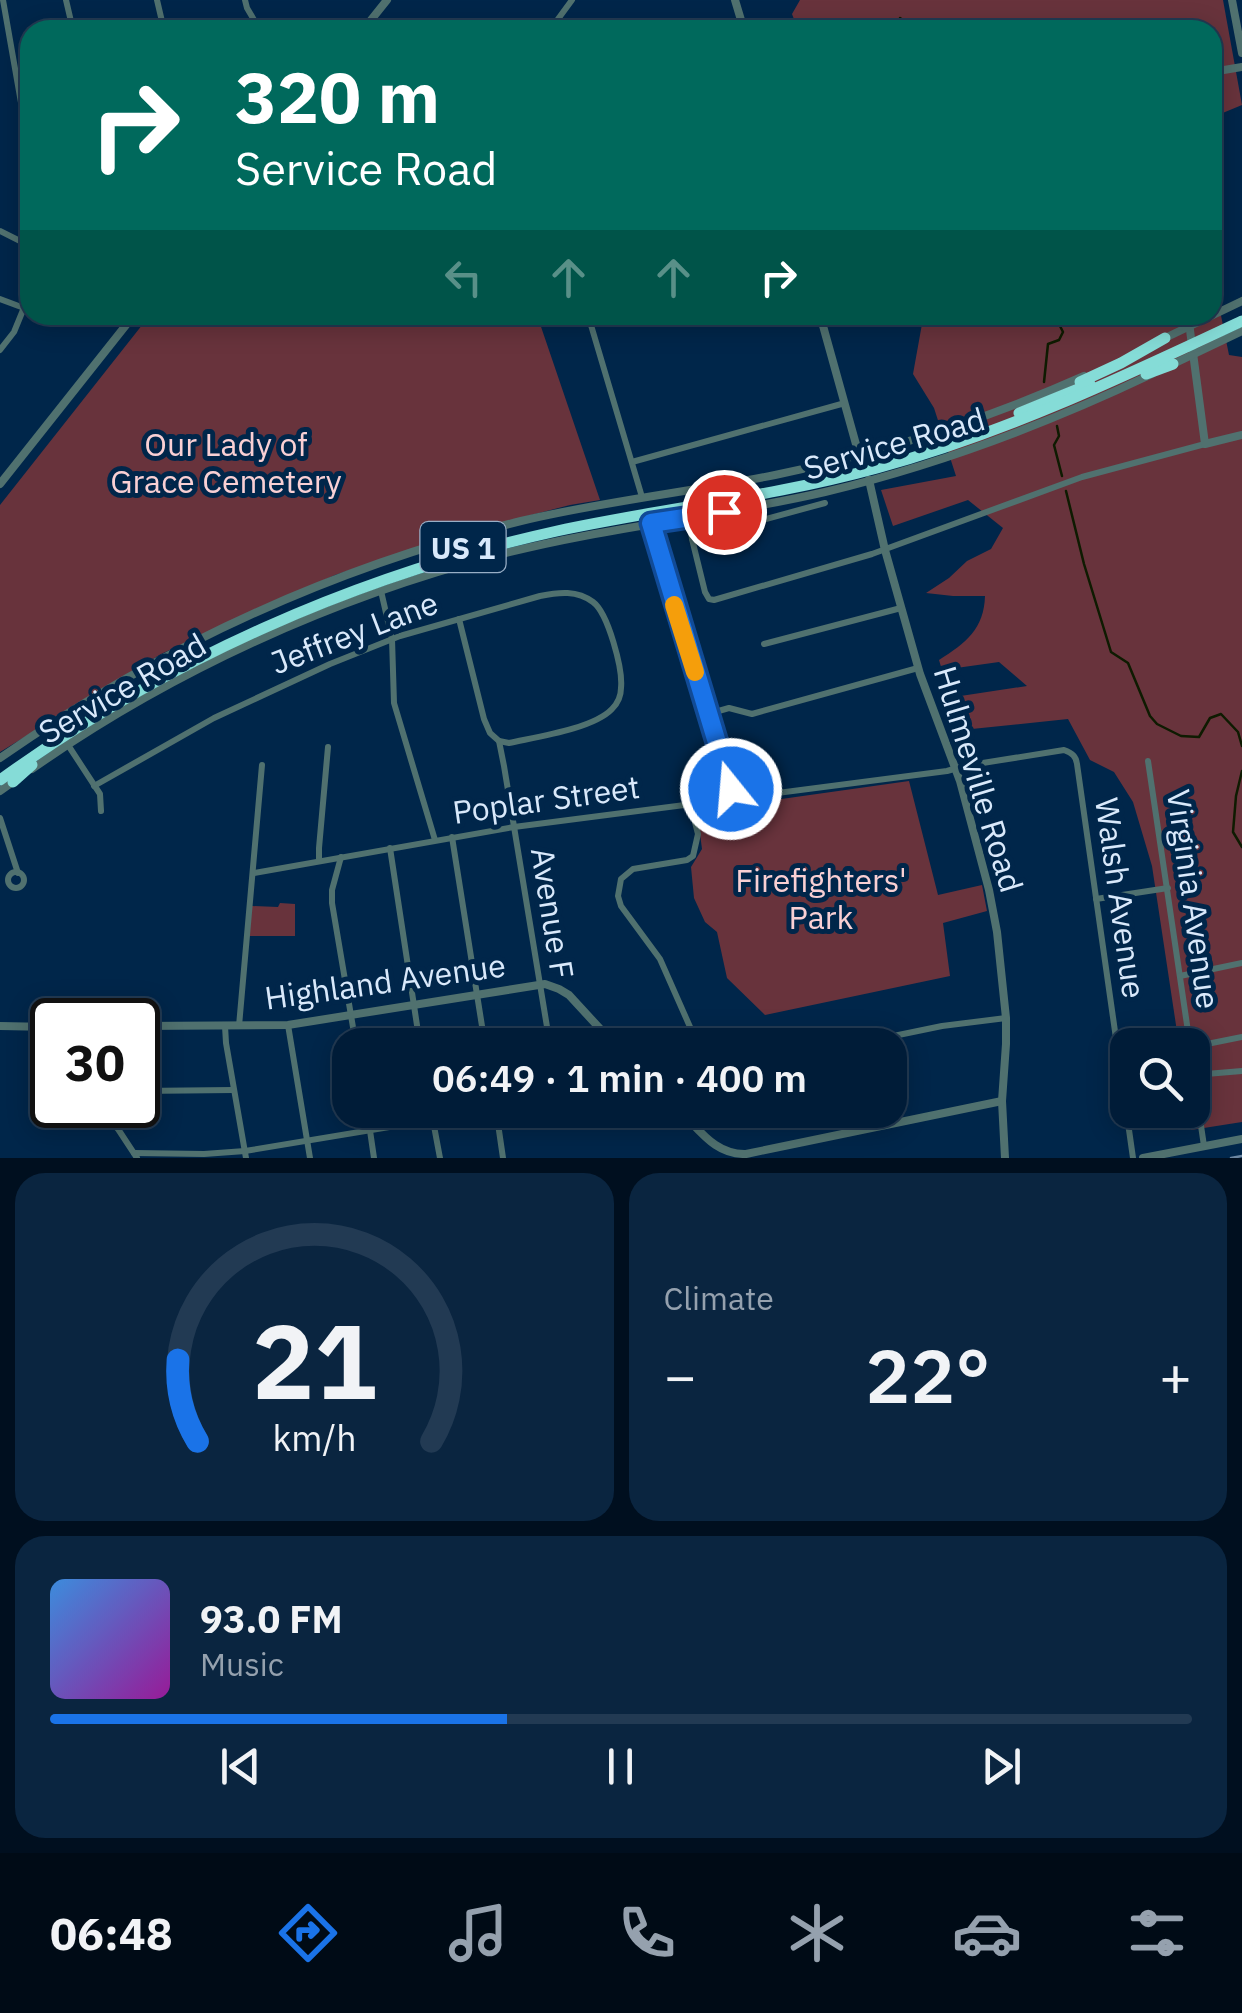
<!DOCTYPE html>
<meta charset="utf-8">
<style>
:root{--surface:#001c38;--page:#0a2540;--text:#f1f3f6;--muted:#95a1ae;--line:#223a53;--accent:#1a73e8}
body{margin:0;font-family:"IBM Plex Sans",sans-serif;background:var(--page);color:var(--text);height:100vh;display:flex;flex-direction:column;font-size:38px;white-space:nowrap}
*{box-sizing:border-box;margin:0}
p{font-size:32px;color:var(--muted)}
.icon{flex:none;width:55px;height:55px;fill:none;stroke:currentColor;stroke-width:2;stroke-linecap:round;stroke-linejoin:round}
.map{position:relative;height:1158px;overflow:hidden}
.side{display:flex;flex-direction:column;gap:15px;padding:15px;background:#000f1f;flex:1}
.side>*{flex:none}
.top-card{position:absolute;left:20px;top:20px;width:1202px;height:305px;border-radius:30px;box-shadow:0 5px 25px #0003,0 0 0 2px var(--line);background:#00695c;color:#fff;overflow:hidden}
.buttons{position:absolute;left:1110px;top:1028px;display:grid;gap:20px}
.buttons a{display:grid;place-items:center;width:100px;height:100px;border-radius:20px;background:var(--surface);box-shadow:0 5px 25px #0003,0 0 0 2px var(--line);font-size:50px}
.speed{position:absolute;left:30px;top:998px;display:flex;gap:20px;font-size:50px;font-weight:700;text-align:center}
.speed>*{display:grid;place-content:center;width:130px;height:130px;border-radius:50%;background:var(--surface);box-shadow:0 5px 25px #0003,0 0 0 2px var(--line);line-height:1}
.speed .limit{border:5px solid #111;border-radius:15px;background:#fff;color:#111}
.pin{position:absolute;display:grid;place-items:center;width:85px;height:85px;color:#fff;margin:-42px;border:5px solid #fff;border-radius:50%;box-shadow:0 2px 10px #0007}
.me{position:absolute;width:110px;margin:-55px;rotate:343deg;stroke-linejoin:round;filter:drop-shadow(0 0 8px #0008)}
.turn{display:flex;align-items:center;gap:35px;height:210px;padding:0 50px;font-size:45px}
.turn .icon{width:130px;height:130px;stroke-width:2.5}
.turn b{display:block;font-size:70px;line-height:85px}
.lanes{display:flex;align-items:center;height:95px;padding:0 50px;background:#0003;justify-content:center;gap:50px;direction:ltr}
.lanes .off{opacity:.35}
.big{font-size:75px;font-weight:600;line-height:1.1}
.side .tile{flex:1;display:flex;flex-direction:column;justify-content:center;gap:15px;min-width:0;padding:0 35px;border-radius:30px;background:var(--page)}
.side .dial{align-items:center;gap:0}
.dial svg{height:260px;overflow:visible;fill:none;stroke:var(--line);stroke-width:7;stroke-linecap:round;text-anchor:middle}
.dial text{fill:var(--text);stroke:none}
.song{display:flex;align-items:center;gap:30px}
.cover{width:120px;height:120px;border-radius:15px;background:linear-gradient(135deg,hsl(210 70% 55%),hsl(300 70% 35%))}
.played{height:10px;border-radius:5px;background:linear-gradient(90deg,var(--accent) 40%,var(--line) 40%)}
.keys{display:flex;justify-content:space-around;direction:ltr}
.heat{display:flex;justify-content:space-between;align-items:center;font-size:55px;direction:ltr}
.side .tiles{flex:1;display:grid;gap:15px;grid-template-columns:1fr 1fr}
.tile:last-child{grid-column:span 2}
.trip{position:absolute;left:332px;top:1028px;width:575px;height:100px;border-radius:30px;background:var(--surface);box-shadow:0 5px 25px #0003,0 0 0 2px var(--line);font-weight:600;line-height:100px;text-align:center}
.dock{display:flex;height:160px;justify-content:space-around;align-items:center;background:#000b16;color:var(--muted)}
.dock .icon{width:70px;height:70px}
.dock .active{color:var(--accent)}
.dock b{font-size:45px;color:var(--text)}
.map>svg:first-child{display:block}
.green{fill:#68333c}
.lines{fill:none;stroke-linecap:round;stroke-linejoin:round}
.stream{stroke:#0e1b01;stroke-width:2.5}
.minor{stroke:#50716f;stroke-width:6}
.tertiary{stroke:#50716f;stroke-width:8}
.motorway{stroke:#85dcd7;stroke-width:11}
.rail{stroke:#6c87a2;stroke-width:2.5}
.route-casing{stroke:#114b97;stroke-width:25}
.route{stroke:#1a73e8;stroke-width:18}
.slow{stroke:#f59e0b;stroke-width:18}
.labels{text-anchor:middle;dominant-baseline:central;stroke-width:10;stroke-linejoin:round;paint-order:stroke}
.shield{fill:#00264a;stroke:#98aec6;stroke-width:2.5}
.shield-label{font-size:30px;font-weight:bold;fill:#d9e9fb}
.street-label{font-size:32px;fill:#d9e9fb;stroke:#00264a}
.park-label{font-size:32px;fill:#f9d0d4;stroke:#00264a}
</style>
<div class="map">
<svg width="1242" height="1158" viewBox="0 0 1242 1158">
<rect width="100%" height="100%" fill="#00264a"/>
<g class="green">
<polygon points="800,0 1223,0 1242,105 1213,117 1212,30 798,30 792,14"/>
<path d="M1213 276 1229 355 1242 357V1122L1191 1130 1188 1110H1192V1045H1179L1152 866 1133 802 1114 772 1090 760 1068 719 962 730 954 697 1027 686 999 662 942 670 939 660C966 643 984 629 985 596H953L926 593 949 578 967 561 991 549 1003 528 968 500 893 526 881 490 956 476 934 408 913 374 922 324V315H1212Z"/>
<polygon points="150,315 537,315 600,500 570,505 461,533 335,575 161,654 0,752 0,505"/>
<polygon points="909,781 938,895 982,885 987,911 943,923 950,976 765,1015 727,978 717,932 705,922 694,898 691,867 702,849 697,811"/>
<polygon points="280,903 295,904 295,936 249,936 252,906 278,907"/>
</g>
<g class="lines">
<g class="stream">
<polyline points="900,18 917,30"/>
<polyline points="1044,382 1048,344 1059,340 1063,332 1058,322 1064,315"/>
<polyline points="1057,426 1059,436 1054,445 1062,476"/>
<polyline points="1066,491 1084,564 1111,652 1128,663 1150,716 1157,724 1181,736 1199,737 1210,718 1221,714 1238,732 1242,746"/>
<polyline points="1242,771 1236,796 1233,832 1242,847"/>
</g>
<g class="minor">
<polyline points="3,0 30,154"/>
<polyline points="66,0 73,30"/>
<polyline points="157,0 164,30"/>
<polyline points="245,0 247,8 260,30"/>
<polyline points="550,30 572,0"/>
<polyline points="0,231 30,246"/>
<polyline points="0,299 24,308"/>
<polyline points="588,315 642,497"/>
<polyline points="0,350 14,332 30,293"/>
<polyline points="632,462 845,403"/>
<polyline points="689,517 692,539 705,592 709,599 714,600 872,554 1082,477 1205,444"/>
<polyline points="651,524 734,798"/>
<polyline points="692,539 825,503"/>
<polyline points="381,591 392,639 394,703 435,840"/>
<polyline points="459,619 484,719 490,733 499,741 504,766 550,1045"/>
<polyline points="764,644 901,608"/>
<polyline points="708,714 729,708 752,714 918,668"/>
<polyline points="68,745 100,794 101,811"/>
<polyline points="1148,761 1190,1045"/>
<path d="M94 786 214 718 330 664 400 636 540 596C559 592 577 590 593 602 608 613 623 669 621 688 621 696 617 704 612 709 593 729 536 737 509 743L499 741"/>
<polyline points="690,803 698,834 693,856 687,860 633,869 621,879 618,896 621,906 660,959 698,1045"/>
<polyline points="0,818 18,873"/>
<polyline points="452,837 485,1045"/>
<polyline points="390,848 420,1045"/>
<polyline points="341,857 332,890 332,903 356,1045"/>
<polyline points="319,861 319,848 328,747"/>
<circle cx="16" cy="880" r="8"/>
<path d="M254 873 514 827 947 771 964 766 1064 750C1072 753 1076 756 1077 764L1133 1158"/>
<polyline points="1096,899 1168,888"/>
<polyline points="1180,976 1242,963"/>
<polyline points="288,1025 310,1158"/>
<polyline points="225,1026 226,1043 246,1158"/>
<polyline points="239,1026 262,765"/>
<polyline points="45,1027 52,1048"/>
<polyline points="850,1045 942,1026 1006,1018"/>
<polyline points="1192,1047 1242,1037"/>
<polyline points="1192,1065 1204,1146"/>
<polyline points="1194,1075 1242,1071"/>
<polyline points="31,1090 52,1090"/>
<polyline points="138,1091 233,1090"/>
<polyline points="93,1105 118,1129 137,1158"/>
<polyline points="367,1110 374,1158"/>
<polyline points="431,1110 440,1158"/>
<polyline points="496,1110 503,1158"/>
<polyline points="134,1153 204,1154 245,1151 492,1110"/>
</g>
<g class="tertiary">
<polyline points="735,0 744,30"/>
<polyline points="1232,0 1242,53"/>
<polyline points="363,30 387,0"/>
<polyline points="1212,72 1242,67"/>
<polyline points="820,315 859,455"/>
<polyline points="1188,315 1205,444 1242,435"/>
<polyline points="1165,338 1242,301"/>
<polyline points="1169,366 1242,331"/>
<polyline points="869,480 885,550 920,674 960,781 989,890 997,932 1006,1018 1006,1044 1002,1101 1005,1158"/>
<polyline points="0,484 134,315"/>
<path d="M0 758C158 648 334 567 521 521 605 501 690 492 775 475 881 453 985 420 1084 376"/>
<path d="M32 769C172 671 333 598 498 555 606 527 717 517 825 492 938 465 1047 424 1152 374"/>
<polyline points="0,791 17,779"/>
<polyline points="0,1026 52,1027"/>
<polyline points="138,1026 288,1025 545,984 559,989 569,995 615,1045"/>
<path d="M679 1110C700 1130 715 1155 746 1154L1002 1101"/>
<polyline points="1143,1158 1242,1139"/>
</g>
<g class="motorway">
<polyline points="1146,374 1173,364"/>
<polyline points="1080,382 1121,363 1165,338"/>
<polyline points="1019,413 1090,384"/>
<path d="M0 780C166 660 358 575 557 531 664 508 772 497 877 468 1005 433 1123 377 1242 321"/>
<polyline points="13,782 32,765"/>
</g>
<polyline class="rail" points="1231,1158 1242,1156"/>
</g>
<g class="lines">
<defs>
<polyline id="route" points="724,512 651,523 731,789"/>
</defs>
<use href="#route" class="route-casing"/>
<use href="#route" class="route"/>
<polyline class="slow" points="674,605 695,672"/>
</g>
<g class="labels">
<rect class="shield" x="420.5" y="522" width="85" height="50" rx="8"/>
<g class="shield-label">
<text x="463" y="547">US 1</text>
</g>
<g class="street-label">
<text transform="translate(894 443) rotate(-16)">Service Road</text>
<text transform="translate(354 632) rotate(-21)">Jeffrey Lane</text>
<text transform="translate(122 688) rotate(-30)">Service Road</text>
<text transform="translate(979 779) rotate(73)">Hulmeville Road</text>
<text transform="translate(546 799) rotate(-8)">Poplar Street</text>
<text transform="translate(1121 898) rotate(82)">Walsh Avenue</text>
<text transform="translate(1194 899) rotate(82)">Virginia Avenue</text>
<text transform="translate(553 913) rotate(81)">Avenue F</text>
<text transform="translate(385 981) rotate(-8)">Highland Avenue</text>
</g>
<g class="park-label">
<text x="226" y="444">Our Lady of<tspan x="226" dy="37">Grace Cemetery</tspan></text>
<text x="821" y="880">Firefighters'<tspan x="821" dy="37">Park</tspan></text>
</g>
</g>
</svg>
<div class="buttons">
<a><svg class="icon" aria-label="search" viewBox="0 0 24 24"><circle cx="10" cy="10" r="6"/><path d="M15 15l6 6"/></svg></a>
</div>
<div class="speed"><div class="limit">30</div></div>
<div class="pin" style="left:724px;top:512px;background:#d93025"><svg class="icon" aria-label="arrive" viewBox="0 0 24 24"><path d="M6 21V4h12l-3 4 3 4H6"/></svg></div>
<svg class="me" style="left:731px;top:789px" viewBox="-20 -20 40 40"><circle r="17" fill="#1a73e8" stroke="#fff" stroke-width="3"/><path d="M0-11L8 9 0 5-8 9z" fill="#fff"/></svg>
<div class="trip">06:49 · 1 min · 400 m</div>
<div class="top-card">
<div class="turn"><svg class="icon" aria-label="right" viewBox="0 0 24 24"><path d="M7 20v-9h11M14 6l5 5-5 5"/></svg><div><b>320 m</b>Service Road</div></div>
<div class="lanes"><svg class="icon off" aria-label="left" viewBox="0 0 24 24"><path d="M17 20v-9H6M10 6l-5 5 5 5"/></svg><svg class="icon off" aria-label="ahead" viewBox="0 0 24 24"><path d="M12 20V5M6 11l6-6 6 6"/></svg><svg class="icon off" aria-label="ahead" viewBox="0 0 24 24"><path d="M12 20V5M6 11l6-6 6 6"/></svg><svg class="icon" aria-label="right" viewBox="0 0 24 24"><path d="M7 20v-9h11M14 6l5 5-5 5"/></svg></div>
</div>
</div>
<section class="side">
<div class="tiles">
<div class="tile dial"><svg viewBox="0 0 100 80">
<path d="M14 69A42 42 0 1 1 86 69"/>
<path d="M14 69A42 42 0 0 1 8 44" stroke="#1a73e8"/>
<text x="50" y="56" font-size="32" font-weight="700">21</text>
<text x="50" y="72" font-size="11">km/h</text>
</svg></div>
<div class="tile"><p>Climate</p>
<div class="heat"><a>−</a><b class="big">22°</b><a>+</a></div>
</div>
<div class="tile">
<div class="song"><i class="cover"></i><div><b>93.0 FM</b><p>Music</p></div></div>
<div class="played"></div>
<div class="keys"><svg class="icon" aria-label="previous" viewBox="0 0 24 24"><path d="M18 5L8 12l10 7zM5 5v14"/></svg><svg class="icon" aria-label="pause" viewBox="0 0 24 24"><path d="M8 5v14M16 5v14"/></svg><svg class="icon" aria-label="next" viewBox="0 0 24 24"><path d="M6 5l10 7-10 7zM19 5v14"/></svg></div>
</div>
</div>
</section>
<nav class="dock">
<b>06:48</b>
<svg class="icon active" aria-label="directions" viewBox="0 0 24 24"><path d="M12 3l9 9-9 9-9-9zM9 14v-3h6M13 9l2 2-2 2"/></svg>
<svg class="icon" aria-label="music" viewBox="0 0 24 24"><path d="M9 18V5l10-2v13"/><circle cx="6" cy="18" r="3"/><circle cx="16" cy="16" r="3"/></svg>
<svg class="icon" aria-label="phone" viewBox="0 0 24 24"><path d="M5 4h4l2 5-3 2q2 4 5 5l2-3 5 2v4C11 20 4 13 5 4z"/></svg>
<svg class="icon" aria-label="climate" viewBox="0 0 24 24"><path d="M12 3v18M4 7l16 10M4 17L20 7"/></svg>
<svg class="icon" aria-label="car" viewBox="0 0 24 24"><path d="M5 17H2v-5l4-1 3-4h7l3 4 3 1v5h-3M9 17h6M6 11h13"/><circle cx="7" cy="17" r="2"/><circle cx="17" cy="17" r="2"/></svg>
<svg class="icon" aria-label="filters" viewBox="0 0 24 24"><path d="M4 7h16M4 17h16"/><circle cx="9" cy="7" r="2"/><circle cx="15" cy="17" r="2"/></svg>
</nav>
